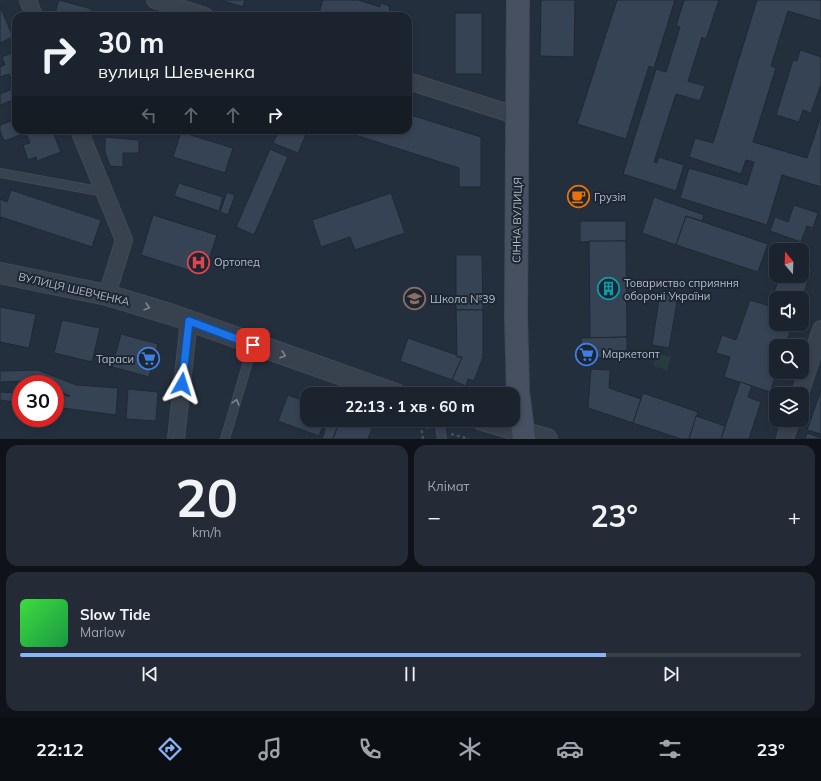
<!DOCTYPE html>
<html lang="uk">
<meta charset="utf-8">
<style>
:root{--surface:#1b232e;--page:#242b36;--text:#f1f3f6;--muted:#a0a4aa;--line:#39404a;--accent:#8ab4f8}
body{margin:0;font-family:Mulish,sans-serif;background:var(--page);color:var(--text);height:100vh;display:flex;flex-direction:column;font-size:15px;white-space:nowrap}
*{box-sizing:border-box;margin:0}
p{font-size:13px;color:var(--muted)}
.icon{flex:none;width:22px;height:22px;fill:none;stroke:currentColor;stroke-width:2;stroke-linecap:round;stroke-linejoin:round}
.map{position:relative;height:439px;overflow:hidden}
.drawer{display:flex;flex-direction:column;gap:6px;padding:6px;background:#0f1319;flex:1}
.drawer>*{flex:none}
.hud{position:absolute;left:12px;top:12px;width:400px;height:122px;border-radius:12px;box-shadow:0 2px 6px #0003,0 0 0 1px var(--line);background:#1b232e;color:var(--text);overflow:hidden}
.needle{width:26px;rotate:341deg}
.fabs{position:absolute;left:769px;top:243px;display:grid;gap:8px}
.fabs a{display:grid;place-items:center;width:40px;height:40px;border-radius:8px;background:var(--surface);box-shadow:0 2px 6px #0003,0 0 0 1px var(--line);font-size:20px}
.speed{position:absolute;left:12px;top:375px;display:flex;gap:8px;font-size:20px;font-weight:700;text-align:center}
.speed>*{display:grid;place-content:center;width:52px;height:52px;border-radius:50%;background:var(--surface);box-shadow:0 2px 6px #0003,0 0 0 1px var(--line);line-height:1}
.speed .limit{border:6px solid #d22;background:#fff;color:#111}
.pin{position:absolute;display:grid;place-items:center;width:34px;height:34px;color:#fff;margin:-17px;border-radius:8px;box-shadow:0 2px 6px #0006}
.me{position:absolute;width:44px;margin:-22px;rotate:6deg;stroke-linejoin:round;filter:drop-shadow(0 0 3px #0008)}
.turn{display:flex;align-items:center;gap:14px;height:84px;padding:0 20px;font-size:18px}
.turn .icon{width:52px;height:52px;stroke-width:2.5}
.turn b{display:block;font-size:28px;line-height:34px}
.lanes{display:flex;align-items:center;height:38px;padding:0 20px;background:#0003;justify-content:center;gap:20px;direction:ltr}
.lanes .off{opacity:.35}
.big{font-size:30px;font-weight:700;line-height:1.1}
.drawer .widget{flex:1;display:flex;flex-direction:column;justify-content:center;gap:6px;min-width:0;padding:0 14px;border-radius:12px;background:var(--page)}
.drawer .dial{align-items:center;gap:0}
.dial b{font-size:52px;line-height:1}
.song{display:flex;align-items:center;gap:12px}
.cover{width:48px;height:48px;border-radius:6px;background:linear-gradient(135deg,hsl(120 70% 55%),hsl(140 70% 35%))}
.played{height:4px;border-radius:2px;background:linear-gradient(90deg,var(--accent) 75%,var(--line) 75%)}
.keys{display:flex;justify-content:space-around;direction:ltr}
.heat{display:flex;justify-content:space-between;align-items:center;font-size:22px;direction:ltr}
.drawer .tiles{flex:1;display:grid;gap:6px;grid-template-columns:1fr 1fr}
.widget:last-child{grid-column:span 2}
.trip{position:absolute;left:300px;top:387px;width:220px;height:40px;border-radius:12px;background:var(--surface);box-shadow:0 2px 6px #0003,0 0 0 1px var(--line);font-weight:700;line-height:40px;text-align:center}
.menu{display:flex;height:64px;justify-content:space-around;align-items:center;background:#0b0e12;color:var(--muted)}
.menu .icon{width:28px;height:28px}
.menu .active{color:var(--accent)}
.menu b{font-size:18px;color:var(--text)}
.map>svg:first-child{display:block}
.green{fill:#263c3f}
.building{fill:#364354;stroke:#1f2835}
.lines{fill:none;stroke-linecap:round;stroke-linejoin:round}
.service-casing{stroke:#414a57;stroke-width:10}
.minor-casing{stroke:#414a57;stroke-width:18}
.tertiary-casing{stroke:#414a57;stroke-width:22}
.secondary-casing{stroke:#414a57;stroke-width:24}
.path{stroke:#3f5557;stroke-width:2.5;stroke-dasharray:3 3;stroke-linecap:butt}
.service{stroke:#38414e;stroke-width:8}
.minor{stroke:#38414e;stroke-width:16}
.tertiary{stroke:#38414e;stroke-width:20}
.secondary{stroke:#465061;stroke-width:22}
.oneway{stroke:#7c8592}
.route-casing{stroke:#114b97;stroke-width:10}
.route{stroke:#1a73e8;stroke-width:7}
.labels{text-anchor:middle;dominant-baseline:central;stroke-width:4;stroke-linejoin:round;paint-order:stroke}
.poi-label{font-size:11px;fill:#b4bcc9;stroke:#1d2633;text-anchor:start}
.street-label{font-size:11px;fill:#b4bcc9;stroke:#1d2633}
</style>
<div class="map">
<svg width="821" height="439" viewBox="0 0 821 439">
<rect width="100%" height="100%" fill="#242f3e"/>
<polygon class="green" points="657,353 671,357 667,370 653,366"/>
<g class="building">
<polygon points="59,0 92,9 90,16 54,16"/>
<polygon points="220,0 245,0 243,7"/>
<polygon points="323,0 358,0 380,7 381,3 389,6 390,11 389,16 318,16"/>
<polygon points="541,0 575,0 574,57 540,56"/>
<polygon points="617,0 675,0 654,68 649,66 626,139 577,124"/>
<polygon points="684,0 719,0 706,39 702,37 688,81 705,86 700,101 676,94 654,162 657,163 659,157 684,165 676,191 623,174 656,69 666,72 680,27 676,26"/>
<polygon points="757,0 821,0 821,21 788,11 771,66 776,68 753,142 807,158 821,116 821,187 782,175 767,225 680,198 689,168 747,185 754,162 746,160 741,174 689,157 695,138 713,143"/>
<polygon points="0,6 13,37 0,43"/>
<rect x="455" y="13" width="27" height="61"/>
<polygon points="800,50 821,57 821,87 820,87 811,113 803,110 799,122 776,115 793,60 797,61"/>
<polygon points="16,51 16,99 0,105 0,94 15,88 9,74 0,77 0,67 5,65 2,57"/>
<polygon points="408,114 481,137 481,187 459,187 459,168 352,134 354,130 408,130"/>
<polygon points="16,119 16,130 52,130 61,152 37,161 36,157 28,160 23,145 30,143 26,133 4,141 0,131 0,125"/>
<polygon points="279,130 308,130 298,153 273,143"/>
<polygon points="181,132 233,148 225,173 173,157"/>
<polygon points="105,137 139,140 139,153 123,153 123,167 110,166 105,152"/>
<polygon points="270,149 288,157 254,235 236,227"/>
<polygon points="179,183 223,197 219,211 174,196"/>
<polygon points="11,190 101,220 92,247 1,217 0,222 0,199 7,202"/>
<polygon points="227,192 235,195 228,215 220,212"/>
<polygon points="391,193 405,233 355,250 350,237 321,247 312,220"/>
<polygon points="654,197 704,215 702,221 686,216 676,245 642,233"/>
<polygon points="794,205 818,213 813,228 807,226 801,242 770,231 775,217 788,222"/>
<polygon points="153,215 217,235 204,275 141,255"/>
<polygon points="686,216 768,244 758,272 676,245"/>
<polygon points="580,221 626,221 626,241 580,242"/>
<polygon points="589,241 626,241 627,337 590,338"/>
<polygon points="456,255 482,255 483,310 456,310"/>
<polygon points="802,265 812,269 802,298 776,298 776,308 769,306 780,276 802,276"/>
<polygon points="660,293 678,296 669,348 652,345"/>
<polygon points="750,300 776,308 776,324 793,324 785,346 776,346 777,372 770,392 724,377 730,357 716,353 722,335 736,340"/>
<polygon points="0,307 36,314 29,348 0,342"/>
<polygon points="456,310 483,310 483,357 474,381 468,379 466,386 452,380 462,357 457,357"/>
<polygon points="62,320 100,328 92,362 54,353"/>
<polygon points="121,334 158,344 149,377 112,367"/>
<polygon points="627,337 627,357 581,358 581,338"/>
<polygon points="408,338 457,355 457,357 462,357 452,380 400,361"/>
<polygon points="591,369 610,370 609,388 641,399 633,423 588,408"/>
<polygon points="38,370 76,385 118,388 116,415 55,407 55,395 70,396 55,389 55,384 41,384 33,381 0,382 0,371"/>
<polygon points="740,382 752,386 748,397 761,402 749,439 721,439"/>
<polygon points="128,389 158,392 156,421 126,419"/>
<polygon points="821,390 821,434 807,430"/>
<polygon points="0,392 21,393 21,403 0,400"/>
<polygon points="643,393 698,412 689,439 681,439 633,423"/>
<polygon points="288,395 307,402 307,420 325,420 319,436 278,421"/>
<polygon points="696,416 725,426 721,439 689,439"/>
<polygon points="328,420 340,420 333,439 322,439"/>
<polygon points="340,420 359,420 373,425 368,439 333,439"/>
<polygon points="807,433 821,438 821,439 805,439"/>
</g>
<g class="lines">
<defs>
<g id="service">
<polyline points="0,173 104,192"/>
<polyline points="439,420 442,439"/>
<polyline points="225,439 253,345"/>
</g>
<g id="minor">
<polyline points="28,0 34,16"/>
<polyline points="155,0 205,16"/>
<polyline points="408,81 518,116"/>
<polyline points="79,130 124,240 107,295"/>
<polyline points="800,394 821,329"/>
<polyline points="176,439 189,321"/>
<polyline points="785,439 791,420"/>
</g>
<g id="tertiary">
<polyline points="0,273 107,295 170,314 396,394"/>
<polyline points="482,420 547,439"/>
</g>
<polyline id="secondary" points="518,0 516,316 518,392 524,439"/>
</defs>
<use href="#service" class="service-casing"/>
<use href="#minor" class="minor-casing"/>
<use href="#tertiary" class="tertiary-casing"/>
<use href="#secondary" class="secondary-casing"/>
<g class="path">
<polyline points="451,434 469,439"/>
<polyline points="423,439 421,426 430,428"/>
</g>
<use href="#service" class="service"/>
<use href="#minor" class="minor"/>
<use href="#tertiary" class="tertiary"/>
<use href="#secondary" class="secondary"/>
</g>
<defs><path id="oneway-chevron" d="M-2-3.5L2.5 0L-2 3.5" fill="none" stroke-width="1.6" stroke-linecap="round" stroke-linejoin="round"/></defs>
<g class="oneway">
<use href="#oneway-chevron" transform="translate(147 307) rotate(17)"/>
<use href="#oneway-chevron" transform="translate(283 355) rotate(19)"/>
<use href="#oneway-chevron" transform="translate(236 402) rotate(-74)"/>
</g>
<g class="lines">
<defs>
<polyline id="route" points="182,384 189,321 253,345"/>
</defs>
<use href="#route" class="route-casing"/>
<use href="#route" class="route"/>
</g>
<defs>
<symbol id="cafe-ring" viewBox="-11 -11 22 22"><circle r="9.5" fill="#1d2633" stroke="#e8710a" stroke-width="1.5"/><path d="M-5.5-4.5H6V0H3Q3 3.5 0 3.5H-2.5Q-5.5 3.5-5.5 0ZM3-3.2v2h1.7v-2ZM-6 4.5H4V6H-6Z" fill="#e8710a"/></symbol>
<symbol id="hospital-ring" viewBox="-11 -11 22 22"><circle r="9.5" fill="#1d2633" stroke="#e0444e" stroke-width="1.5"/><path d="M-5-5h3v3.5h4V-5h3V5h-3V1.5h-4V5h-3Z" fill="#e0444e"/></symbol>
<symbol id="building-ring" viewBox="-11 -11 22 22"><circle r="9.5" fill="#1d2633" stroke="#0f9aa8" stroke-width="1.5"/><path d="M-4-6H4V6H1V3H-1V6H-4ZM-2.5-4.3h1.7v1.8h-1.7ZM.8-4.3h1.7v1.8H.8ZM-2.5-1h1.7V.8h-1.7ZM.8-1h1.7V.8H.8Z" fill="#0f9aa8"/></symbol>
<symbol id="school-ring" viewBox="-11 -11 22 22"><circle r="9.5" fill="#1d2633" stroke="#8d6e63" stroke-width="1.5"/><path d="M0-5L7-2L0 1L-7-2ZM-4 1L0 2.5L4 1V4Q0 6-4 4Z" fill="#8d6e63"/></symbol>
<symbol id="supermarket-ring" viewBox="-11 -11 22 22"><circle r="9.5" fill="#1d2633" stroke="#3f7fe0" stroke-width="1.5"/><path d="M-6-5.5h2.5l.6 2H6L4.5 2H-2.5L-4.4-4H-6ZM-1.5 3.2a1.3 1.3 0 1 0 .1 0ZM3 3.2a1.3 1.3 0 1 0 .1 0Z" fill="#3f7fe0"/></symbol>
</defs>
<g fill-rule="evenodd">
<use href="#cafe-ring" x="566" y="184" width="25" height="25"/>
<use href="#hospital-ring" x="186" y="250" width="25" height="25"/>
<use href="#building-ring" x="596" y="276" width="25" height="25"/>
<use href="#school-ring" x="402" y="286" width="25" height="25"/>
<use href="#supermarket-ring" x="574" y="342" width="25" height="25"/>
<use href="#supermarket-ring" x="136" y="346" width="25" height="25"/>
</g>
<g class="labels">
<g class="poi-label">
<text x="594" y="197">Грузiя</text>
<text x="214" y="262">Ортопед</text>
<text x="624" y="283">Товариство сприяння<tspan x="624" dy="13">обороні України</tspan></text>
<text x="430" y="299">Школа №39</text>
<text x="602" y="354">Маркетопт</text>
<text x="134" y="359" text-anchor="end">Тараси</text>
</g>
<g class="street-label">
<text transform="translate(517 220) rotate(-89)">СІННА ВУЛИЦЯ</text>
<text transform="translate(74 289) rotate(13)">ВУЛИЦЯ ШЕВЧЕНКА</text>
</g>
</g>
</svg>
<div class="fabs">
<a><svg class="needle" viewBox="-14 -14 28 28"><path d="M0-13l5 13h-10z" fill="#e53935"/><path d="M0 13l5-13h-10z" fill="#a0a4aa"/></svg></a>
<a><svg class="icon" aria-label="sound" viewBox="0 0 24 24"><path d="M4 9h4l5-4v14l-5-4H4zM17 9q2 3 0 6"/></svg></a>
<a><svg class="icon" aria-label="search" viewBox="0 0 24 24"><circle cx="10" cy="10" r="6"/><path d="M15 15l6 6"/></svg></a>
<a><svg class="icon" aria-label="layers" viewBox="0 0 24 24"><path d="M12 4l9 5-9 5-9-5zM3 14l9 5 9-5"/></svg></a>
</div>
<div class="speed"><div class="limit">30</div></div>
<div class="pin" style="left:253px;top:345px;background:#d93025"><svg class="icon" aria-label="arrive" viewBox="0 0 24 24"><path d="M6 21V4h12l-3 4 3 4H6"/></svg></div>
<svg class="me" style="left:182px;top:384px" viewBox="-20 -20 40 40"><path d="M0-17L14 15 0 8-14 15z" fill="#1a73e8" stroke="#fff" stroke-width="4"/></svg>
<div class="trip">22:13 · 1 хв · 60 m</div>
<div class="hud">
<div class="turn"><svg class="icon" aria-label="right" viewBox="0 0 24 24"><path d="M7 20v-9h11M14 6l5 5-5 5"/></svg><div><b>30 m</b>вулиця Шевченка</div></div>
<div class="lanes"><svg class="icon off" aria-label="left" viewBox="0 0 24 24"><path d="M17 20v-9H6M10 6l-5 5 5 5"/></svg><svg class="icon off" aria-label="ahead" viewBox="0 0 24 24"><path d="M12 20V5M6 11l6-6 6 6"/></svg><svg class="icon off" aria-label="ahead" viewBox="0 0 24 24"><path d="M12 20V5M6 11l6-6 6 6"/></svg><svg class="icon" aria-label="right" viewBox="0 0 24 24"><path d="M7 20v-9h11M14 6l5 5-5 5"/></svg></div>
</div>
</div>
<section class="drawer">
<div class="tiles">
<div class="widget dial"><b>20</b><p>km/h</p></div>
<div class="widget"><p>Клімат</p>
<div class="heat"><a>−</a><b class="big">23°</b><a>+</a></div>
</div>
<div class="widget">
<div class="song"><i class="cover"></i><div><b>Slow Tide</b><p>Marlow</p></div></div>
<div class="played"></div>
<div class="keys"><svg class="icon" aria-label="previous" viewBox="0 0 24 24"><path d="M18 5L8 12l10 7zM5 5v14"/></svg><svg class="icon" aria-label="pause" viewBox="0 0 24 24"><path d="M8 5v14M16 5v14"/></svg><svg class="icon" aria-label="next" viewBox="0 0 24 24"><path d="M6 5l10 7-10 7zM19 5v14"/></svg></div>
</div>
</div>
</section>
<nav class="menu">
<b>22:12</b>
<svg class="icon active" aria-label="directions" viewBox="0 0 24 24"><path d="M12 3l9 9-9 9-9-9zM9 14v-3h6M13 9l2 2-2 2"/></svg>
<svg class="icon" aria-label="music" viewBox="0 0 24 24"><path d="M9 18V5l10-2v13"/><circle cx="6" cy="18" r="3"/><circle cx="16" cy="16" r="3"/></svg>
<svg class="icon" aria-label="phone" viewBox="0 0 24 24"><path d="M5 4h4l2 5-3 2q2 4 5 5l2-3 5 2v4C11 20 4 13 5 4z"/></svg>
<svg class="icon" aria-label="climate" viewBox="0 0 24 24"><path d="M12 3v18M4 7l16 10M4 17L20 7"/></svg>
<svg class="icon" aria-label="car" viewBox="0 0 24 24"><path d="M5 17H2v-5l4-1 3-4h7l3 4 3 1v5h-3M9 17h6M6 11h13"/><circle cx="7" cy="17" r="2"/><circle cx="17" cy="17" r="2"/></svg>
<svg class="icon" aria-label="filters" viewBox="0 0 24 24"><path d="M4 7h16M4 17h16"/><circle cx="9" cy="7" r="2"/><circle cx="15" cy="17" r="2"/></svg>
<b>23°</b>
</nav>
